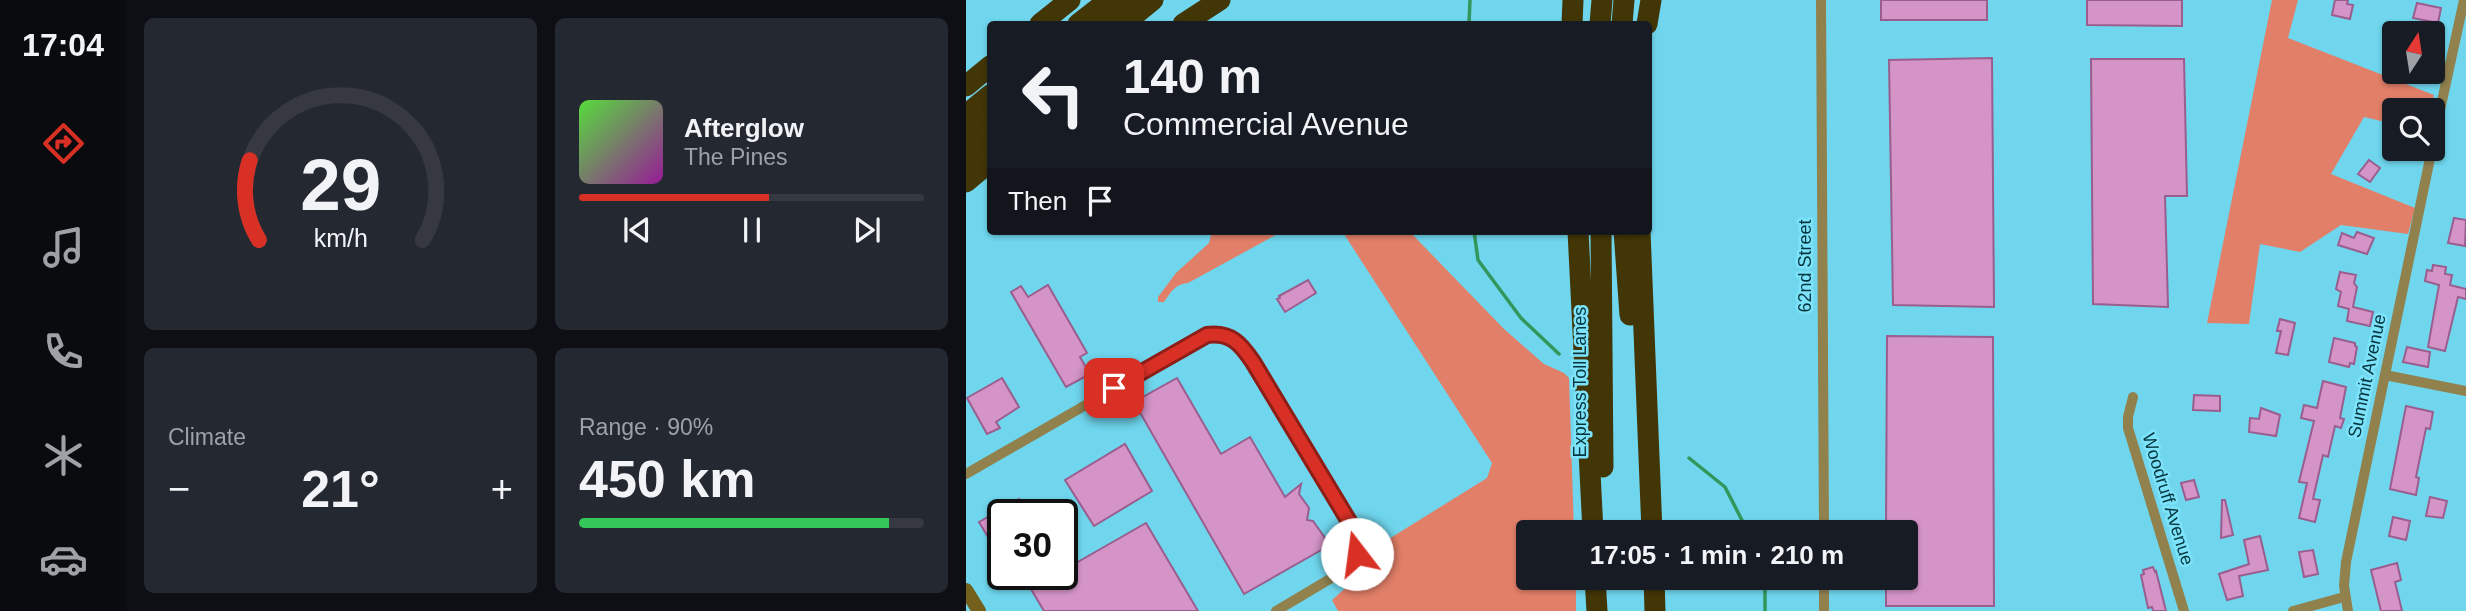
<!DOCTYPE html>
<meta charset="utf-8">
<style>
:root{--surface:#171b24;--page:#242831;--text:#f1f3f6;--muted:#9ea1a6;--line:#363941;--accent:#d93025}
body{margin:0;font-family:Arial,sans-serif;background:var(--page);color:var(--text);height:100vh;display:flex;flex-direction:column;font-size:26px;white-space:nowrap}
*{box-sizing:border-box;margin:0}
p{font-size:23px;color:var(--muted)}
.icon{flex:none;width:38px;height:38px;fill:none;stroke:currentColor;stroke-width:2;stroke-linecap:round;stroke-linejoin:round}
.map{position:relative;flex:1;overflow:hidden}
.panel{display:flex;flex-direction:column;gap:18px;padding:18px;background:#0d0f14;width:840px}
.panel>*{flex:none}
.hud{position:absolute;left:21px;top:21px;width:665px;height:214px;border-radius:7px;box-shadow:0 2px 5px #0004;background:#171b24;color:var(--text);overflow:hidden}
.needle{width:46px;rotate:12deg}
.buttons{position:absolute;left:1416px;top:21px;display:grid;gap:14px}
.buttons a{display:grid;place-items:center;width:63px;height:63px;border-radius:7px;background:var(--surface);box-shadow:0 2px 5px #0004;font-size:35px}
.speed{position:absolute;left:21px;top:499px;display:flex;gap:14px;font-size:35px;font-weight:700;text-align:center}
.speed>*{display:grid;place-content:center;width:91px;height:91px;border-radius:50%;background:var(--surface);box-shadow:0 2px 5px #0004;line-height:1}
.speed .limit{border:4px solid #111;border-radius:10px;background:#fff;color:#111}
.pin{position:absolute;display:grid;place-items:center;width:60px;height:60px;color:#fff;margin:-30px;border-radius:14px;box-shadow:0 4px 10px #0006}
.me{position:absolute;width:77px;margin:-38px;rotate:345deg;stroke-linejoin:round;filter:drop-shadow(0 0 5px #0008)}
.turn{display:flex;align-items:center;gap:24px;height:147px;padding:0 21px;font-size:32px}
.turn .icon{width:91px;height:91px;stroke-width:2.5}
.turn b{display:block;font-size:49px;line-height:60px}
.then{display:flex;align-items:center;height:66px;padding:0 21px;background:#0003;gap:14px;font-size:26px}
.big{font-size:52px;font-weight:800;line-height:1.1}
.panel .tile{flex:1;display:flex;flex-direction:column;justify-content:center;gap:10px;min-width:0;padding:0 24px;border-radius:10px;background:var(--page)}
.panel .dial{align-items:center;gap:0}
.dial svg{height:182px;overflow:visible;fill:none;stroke:var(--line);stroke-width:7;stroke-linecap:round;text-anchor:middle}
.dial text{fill:var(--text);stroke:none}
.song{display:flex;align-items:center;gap:21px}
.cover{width:84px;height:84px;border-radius:10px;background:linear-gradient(135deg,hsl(110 70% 55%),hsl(300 70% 35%))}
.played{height:7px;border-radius:4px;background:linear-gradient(90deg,var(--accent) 55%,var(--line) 55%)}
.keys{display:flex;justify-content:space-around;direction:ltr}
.heat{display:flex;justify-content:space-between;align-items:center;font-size:38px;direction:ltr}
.charge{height:10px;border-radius:5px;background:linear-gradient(90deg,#34c759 90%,var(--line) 0)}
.panel .tiles{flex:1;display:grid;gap:18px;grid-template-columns:repeat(2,1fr)}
.trip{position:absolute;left:550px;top:520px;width:402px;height:70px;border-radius:7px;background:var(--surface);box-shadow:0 2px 5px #0004;font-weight:800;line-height:70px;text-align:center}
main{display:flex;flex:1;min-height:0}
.dock{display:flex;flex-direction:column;width:126px;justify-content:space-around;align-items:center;background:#090b0e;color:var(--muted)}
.dock .icon{width:49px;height:49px}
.dock .active{color:var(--accent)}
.dock b{font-size:32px;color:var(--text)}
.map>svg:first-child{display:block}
.green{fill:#e27f68}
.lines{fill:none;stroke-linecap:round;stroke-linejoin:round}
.stream{stroke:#32975c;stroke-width:3.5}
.building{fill:#d494c7;stroke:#995e8e;stroke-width:2}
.minor{stroke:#90814d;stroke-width:10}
.secondary{stroke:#72601c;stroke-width:14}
.motorway{stroke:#423606;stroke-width:21}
.route-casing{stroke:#8d1f18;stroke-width:18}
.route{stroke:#d93025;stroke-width:12}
.labels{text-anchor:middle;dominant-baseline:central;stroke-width:5;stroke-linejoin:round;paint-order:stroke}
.street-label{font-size:18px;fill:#05353e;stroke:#7ce3fa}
</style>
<main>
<nav class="dock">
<b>17:04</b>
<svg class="icon active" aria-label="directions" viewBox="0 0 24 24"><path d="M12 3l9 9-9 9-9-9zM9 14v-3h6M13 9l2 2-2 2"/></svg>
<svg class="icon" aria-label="music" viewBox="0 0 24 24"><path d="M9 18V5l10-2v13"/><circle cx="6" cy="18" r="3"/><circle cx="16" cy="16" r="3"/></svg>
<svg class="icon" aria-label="phone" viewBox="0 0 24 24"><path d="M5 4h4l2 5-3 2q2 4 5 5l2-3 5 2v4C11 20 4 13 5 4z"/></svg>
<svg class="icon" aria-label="climate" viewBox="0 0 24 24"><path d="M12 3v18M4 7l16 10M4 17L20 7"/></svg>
<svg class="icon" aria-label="car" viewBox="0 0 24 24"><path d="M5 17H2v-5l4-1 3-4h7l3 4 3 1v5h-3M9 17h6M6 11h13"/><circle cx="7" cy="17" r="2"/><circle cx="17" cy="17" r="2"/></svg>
</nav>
<section class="panel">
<div class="tiles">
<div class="tile dial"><svg viewBox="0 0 100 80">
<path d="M14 69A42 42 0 1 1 86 69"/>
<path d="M14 69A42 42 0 0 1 10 34" stroke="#d93025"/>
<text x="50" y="56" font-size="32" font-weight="700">29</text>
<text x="50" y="72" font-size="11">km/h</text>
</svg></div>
<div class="tile">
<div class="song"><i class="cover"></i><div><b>Afterglow</b><p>The Pines</p></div></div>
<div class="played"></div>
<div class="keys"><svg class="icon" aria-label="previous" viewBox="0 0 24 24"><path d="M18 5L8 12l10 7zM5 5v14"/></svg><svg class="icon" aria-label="pause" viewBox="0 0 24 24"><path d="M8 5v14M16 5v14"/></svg><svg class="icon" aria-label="next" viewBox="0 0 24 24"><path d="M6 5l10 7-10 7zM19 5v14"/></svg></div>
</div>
<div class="tile"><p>Climate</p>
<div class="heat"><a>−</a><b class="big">21°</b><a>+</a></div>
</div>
<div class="tile"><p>Range · 90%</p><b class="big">450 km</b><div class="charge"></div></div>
</div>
</section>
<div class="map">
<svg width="1500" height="611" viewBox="0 0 1500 611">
<rect width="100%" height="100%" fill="#6fd6ed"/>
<g class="green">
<polygon points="1306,0 1332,0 1322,38 1468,95 1464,110 1428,110 1428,124 1398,117 1365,174 1449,208 1442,234 1375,225 1334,252 1294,244 1283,324 1241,323"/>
<path d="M246 231H317L222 283C209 284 205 292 198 302H192V297L210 273 243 243Z"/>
<polygon points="376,231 443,231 538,329 578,364 598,373 603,378 608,532 562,532 562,578 610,578 610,611 372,611 366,600 401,569 418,542 521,478 526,463"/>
</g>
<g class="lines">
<g class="stream">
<polyline points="503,24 504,0"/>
<polyline points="508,231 512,260 555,318 593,354"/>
<polyline points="723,458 759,487 782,532"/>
<polyline points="797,578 799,585 799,611"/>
</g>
</g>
<g class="building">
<rect x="915" y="0" width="106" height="20"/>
<polygon points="1121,0 1216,0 1216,26 1121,25"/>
<polygon points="1369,0 1382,0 1381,4 1387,5 1384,19 1366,15"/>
<polygon points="1451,3 1475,8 1472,23 1447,18"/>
<polygon points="1026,58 1028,307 927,305 923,60"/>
<polygon points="1125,59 1218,59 1221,196 1199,196 1202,307 1127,304"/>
<polygon points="1403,160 1414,168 1404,182 1392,174"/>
<polygon points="1488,218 1500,220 1499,246 1482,243"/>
<polygon points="1391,232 1408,238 1401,254 1372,245 1376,233 1388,238"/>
<polygon points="1467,265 1480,267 1479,274 1486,275 1484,285 1500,289 1500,299 1492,297 1479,351 1462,347 1473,285 1459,281 1461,270 1466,271"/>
<polygon points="1374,272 1390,275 1388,283 1391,287 1387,307 1407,312 1404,326 1381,321 1383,309 1372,306 1375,292 1370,289"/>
<polygon points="342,280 350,293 319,312 311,299 314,298 313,296"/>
<polygon points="82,285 121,353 114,357 124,374 100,387 45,292 55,286 62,297"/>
<polygon points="1314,319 1329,323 1322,355 1310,353 1315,331 1311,331"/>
<polygon points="921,336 1027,337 1028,606 920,606 920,578 940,578 940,532 920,532"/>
<polygon points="1368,338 1389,343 1389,346 1391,347 1388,364 1384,363 1383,367 1363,362"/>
<polygon points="1441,347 1464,352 1462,367 1437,362"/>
<polygon points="36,378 53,407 30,422 34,428 21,434 1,398"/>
<polygon points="211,378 255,454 284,437 319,497 335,484 333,494 343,508 341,520 347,521 364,545 278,594 168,402"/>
<polygon points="1357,381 1380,387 1374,418 1378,419 1375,428 1369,426 1362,457 1357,455 1347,499 1354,500 1349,522 1333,518 1341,483 1333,482 1348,421 1335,418 1338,405 1351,408"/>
<polygon points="1228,395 1254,396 1254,411 1227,410"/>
<polygon points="1440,406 1467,412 1464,429 1460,428 1450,477 1453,478 1450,495 1424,489"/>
<polygon points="1295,408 1314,415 1310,436 1283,432 1284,418 1293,419"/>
<polygon points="159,444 186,491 128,526 99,480"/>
<polygon points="1228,480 1233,497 1220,500 1215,483"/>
<polygon points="1464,497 1481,501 1477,518 1460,516"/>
<polygon points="53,499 64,514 37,514 37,562 13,522"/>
<polygon points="1256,500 1259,500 1267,535 1255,538"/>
<polygon points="1427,517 1444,521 1440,540 1423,536"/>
<polygon points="180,523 232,611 78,611 65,589 91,574 96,574 96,571"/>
<polygon points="1294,536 1302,570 1273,576 1277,596 1261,600 1253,574 1283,564 1278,540"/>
<polygon points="1347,550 1352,574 1338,577 1333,552"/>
<polygon points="1431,563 1435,580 1429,582 1436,611 1415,611 1405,570"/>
<polygon points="1187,567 1189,572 1190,571 1200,611 1187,611 1186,607 1182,608 1175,575 1178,574 1177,570"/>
</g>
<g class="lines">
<g class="minor">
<polyline points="855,0 858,532"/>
<polyline points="1466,147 1498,0"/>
<polyline points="1419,375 1500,391"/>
<polyline points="1167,397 1162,417 1162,428 1218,611"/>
<path d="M0 474 234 339C259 327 274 342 287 362L393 538 391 554 384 567 310 611"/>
<polyline points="858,578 858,611"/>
<polyline points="1327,611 1378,597"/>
<polyline points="1382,611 1378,586 1380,562 1466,149"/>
</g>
<polyline class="secondary" points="0,590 13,611"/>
<g class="motorway">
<polyline points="159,23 187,0"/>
<polyline points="74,24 104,0"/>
<polyline points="112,24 143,0"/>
<polyline points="137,24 166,0"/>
<polyline points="217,24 254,0"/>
<polyline points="606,24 607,0"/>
<polyline points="634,24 636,0"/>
<polyline points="656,24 658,0"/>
<polyline points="681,24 685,0"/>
<polyline points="0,86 24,66"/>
<polyline points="0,115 24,95"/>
<polyline points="0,138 24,118"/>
<polyline points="0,158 24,137"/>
<polyline points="0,182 24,162"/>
<polyline points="612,231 627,532"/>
<polyline points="635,231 637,467"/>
<polyline points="658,231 664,315"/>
<polyline points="674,231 686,532"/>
<polyline points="629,578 631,611"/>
<polyline points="688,578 689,611"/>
</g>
</g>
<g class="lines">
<defs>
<path id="route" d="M148 388 241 335C265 332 275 344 287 362L393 538 391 554"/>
</defs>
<use href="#route" class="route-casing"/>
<use href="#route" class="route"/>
</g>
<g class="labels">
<g class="street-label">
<text transform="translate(839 266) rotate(-90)">62nd Street</text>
<text transform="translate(1401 376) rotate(-78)">Summit Avenue</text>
<text transform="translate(614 382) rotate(-90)">Express Toll Lanes</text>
<text transform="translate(1202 499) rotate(73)">Woodruff Avenue</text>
</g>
</g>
</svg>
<div class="buttons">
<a><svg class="needle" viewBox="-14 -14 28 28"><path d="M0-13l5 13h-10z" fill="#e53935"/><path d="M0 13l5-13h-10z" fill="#9ea1a6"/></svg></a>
<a><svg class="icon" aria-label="search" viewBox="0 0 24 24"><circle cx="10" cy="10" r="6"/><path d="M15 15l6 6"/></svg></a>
</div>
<div class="speed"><div class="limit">30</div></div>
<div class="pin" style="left:148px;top:388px;background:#d93025"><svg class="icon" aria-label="arrive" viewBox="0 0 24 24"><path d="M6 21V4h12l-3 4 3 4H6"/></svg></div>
<svg class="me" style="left:391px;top:554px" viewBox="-20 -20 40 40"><circle r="19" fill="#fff"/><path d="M0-13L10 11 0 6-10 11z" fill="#d93025"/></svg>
<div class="trip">17:05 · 1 min · 210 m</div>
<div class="hud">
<div class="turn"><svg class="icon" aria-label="left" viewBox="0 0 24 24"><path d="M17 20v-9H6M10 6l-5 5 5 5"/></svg><div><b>140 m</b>Commercial Avenue</div></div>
<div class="then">Then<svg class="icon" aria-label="arrive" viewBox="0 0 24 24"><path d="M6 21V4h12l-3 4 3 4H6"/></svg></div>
</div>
</div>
</main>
